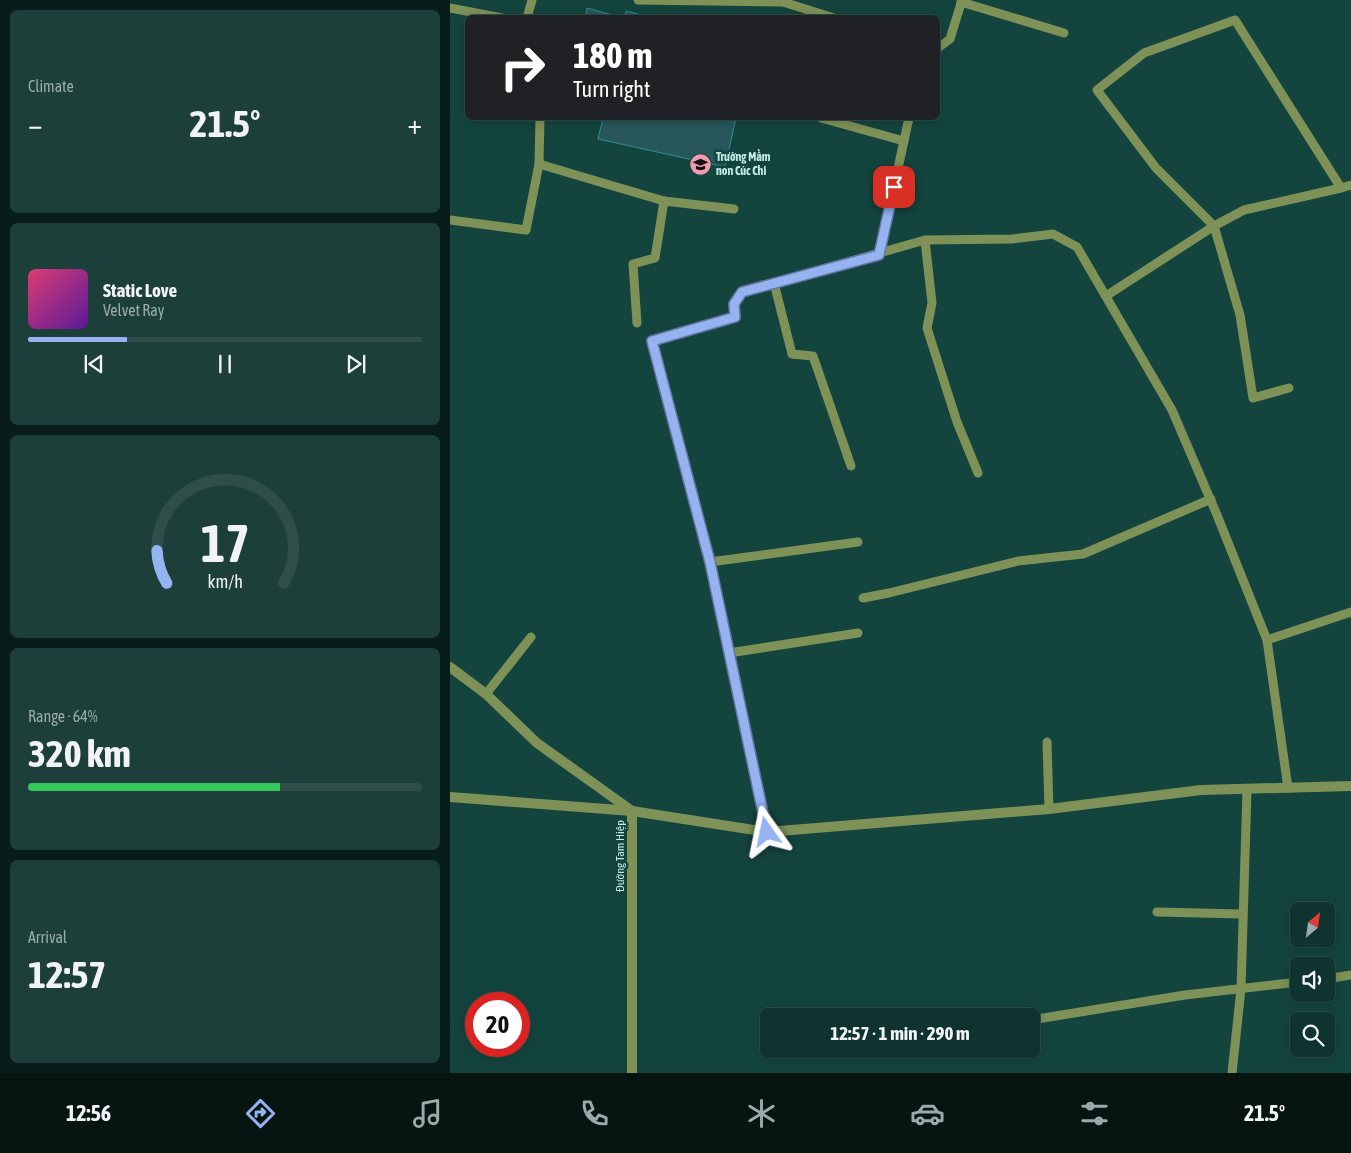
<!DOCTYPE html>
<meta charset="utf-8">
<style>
:root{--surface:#0f332e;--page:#1d3f3a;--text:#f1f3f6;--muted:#9baaaa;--line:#2f4e4a;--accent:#95b2f1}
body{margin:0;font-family:"Asap Condensed",sans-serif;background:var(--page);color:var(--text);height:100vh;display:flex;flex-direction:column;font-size:19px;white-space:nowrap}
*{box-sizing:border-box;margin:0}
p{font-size:16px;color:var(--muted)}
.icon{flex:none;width:28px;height:28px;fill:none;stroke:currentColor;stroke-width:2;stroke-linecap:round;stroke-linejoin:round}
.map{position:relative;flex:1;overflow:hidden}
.panel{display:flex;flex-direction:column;gap:10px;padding:10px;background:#081c19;width:450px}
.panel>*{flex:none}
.guide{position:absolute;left:15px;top:15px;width:475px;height:105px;border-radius:8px;box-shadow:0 2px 12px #0003,0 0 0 1px var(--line);background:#202124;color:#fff;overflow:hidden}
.needle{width:32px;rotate:29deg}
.buttons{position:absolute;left:840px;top:902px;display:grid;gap:10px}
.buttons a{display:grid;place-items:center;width:45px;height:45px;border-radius:8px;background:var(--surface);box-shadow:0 2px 12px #0003,0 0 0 1px var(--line);font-size:25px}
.speed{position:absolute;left:15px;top:992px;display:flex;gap:10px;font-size:25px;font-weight:700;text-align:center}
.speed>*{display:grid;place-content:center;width:65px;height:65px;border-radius:50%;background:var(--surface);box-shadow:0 2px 12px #0003,0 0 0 1px var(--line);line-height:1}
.speed .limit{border:8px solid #d22;background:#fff;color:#111}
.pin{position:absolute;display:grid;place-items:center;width:42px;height:42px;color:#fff;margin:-21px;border-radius:10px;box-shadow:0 2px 8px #0006}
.me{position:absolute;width:55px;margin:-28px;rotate:348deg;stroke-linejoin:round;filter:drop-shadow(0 0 4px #0008)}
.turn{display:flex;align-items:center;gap:18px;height:105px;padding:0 25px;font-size:22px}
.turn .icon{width:65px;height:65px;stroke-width:2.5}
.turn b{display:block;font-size:35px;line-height:42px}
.big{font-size:38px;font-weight:700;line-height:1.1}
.panel .card{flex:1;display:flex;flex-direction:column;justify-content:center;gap:8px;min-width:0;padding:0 18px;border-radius:8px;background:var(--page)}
.panel .dial{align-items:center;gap:0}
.dial svg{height:130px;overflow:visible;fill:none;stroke:var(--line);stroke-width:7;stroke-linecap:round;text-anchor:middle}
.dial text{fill:var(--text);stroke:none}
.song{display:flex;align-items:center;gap:15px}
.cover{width:60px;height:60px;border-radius:8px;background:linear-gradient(135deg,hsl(340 70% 55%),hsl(270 70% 35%))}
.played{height:5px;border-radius:2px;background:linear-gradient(90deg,var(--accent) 25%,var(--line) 25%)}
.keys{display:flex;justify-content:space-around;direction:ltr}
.heat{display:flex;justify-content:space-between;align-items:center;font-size:28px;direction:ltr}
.charge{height:8px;border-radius:4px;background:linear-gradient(90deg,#34c759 64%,var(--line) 0)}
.trip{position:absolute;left:310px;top:1008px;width:280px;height:50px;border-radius:8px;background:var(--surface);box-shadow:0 2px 12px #0003,0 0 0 1px var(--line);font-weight:700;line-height:50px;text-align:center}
.dock{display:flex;height:80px;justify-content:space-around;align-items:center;background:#061412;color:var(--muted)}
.dock .icon{width:35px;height:35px}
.dock .on{color:var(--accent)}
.dock b{font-size:22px;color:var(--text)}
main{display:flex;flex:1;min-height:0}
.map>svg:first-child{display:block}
.building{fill:#28575b;stroke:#2e8e97}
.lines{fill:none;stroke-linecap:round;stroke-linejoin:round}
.service{stroke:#7e9157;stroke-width:9}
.minor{stroke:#7e9157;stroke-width:10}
.tertiary{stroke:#7e9157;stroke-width:10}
.route-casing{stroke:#61749d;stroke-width:12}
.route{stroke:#95b2f1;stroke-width:9}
.labels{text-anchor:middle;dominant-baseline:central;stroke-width:5;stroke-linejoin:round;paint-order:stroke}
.poi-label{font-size:12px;font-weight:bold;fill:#c1eae3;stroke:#14443e;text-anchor:start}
.street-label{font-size:12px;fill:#c1eae3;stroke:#14443e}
</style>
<main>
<section class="panel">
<div class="card"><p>Climate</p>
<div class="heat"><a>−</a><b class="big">21.5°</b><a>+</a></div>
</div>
<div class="card">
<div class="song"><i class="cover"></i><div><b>Static Love</b><p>Velvet Ray</p></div></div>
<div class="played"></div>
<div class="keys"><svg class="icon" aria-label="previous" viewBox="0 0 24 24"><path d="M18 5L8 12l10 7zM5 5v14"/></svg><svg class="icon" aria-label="pause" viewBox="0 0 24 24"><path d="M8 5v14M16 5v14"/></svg><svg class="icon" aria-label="next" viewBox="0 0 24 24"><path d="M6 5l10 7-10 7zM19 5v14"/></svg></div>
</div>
<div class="card dial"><svg viewBox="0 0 100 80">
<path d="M14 69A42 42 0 1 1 86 69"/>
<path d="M14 69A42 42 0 0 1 8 49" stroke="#95b2f1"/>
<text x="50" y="56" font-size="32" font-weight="700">17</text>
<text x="50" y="72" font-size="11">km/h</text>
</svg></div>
<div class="card"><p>Range · 64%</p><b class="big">320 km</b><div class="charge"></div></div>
<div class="card"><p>Arrival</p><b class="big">12:57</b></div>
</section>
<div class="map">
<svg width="901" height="1073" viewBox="0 0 901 1073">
<rect width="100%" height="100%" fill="#14443e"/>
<g class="building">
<polygon points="137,8 170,17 170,18 135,18"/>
<polygon points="176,11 203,18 175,18"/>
<polygon points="153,118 286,118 275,167 148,139"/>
</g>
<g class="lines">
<g class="service">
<polyline points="188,0 333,2 384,18"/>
<polyline points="511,2 614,33"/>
<polyline points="0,8 52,18"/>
<polyline points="77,18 82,0"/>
<polyline points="488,48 500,39 512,0"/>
<polyline points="371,118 454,141"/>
<polyline points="89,164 214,201 284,209"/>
<polyline points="891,188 785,20 694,53 647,90 706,168 764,226 794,210 891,188 901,185"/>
<polyline points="0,220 76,230 89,164 90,118"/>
<polyline points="475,240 482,303 477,328 507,422 528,473"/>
<polyline points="429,255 459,118"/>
<polyline points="324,283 342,354 363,356 401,466"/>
<polyline points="656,296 764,226 790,315 803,398 839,388"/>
<polyline points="187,323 183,264 205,258 214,201"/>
<polyline points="260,562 408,542"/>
<polyline points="413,598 439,593 568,561 633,554 761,499"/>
<polyline points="817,640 901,612"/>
<polyline points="279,653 408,633"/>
<polyline points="36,694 81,637"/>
<polyline points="597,742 599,809"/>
<polyline points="317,832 260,562 202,341 285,317 284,304 292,292 475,240 562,239 603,234 627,247 722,410 767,515 817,640 838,788"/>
<polyline points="707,912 792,914"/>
<polyline points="876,979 901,975"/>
<polyline points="581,1020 735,995 849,982"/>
<polyline points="782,1073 791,989 797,790"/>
</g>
<polyline class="minor" points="0,797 182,811 317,832 599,809 751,790 901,786"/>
<polyline class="tertiary" points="0,667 36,694 87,743 182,811 182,1073"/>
</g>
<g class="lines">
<defs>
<polyline id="route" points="317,832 260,562 202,341 285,317 284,304 292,292 429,255 444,187"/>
</defs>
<use href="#route" class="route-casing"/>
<use href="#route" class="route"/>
</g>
<defs>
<symbol id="school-disc" viewBox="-11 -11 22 22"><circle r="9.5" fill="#f29aaf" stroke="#14443e"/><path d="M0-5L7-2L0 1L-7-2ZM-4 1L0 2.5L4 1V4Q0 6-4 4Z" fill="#111"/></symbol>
</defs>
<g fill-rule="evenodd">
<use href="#school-disc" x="238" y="152" width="25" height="25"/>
</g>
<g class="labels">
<g class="poi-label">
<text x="266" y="157">Trường Mầm<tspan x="266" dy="14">non Cúc Chi</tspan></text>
</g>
<g class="street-label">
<text transform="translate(170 856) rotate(-90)">Đường Tam Hiệp</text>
</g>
</g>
</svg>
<div class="buttons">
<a><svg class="needle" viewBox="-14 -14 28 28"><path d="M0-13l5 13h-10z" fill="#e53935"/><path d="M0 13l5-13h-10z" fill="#9baaaa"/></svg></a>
<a><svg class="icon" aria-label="sound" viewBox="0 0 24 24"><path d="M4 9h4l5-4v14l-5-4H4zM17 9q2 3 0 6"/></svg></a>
<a><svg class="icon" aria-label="search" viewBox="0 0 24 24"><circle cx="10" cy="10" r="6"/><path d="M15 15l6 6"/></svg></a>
</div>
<div class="speed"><div class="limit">20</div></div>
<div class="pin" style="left:444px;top:187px;background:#d93025"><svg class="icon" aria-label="arrive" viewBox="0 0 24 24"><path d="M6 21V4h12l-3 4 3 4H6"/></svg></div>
<svg class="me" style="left:317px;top:832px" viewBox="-20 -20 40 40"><path d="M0-17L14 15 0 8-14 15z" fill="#95b2f1" stroke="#fff" stroke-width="4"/></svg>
<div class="trip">12:57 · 1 min · 290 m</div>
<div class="guide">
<div class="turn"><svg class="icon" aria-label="right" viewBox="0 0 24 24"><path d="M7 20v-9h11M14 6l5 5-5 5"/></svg><div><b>180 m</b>Turn right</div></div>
</div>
</div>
</main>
<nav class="dock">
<b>12:56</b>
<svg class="icon on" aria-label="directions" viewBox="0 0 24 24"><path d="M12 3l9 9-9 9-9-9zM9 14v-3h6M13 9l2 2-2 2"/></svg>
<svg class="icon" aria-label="music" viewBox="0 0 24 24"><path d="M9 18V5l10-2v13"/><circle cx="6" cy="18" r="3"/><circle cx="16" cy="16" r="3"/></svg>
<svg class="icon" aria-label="phone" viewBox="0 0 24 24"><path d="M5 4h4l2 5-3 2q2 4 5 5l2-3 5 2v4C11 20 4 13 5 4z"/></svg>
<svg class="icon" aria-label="climate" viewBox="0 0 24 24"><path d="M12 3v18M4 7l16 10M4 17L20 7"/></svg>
<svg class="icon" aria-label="car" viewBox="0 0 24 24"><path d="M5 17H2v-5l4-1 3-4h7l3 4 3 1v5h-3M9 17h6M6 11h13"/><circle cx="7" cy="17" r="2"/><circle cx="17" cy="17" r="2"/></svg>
<svg class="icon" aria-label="filters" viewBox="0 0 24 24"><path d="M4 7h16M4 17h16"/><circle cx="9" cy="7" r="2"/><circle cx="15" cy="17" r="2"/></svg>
<b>21.5°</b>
</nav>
